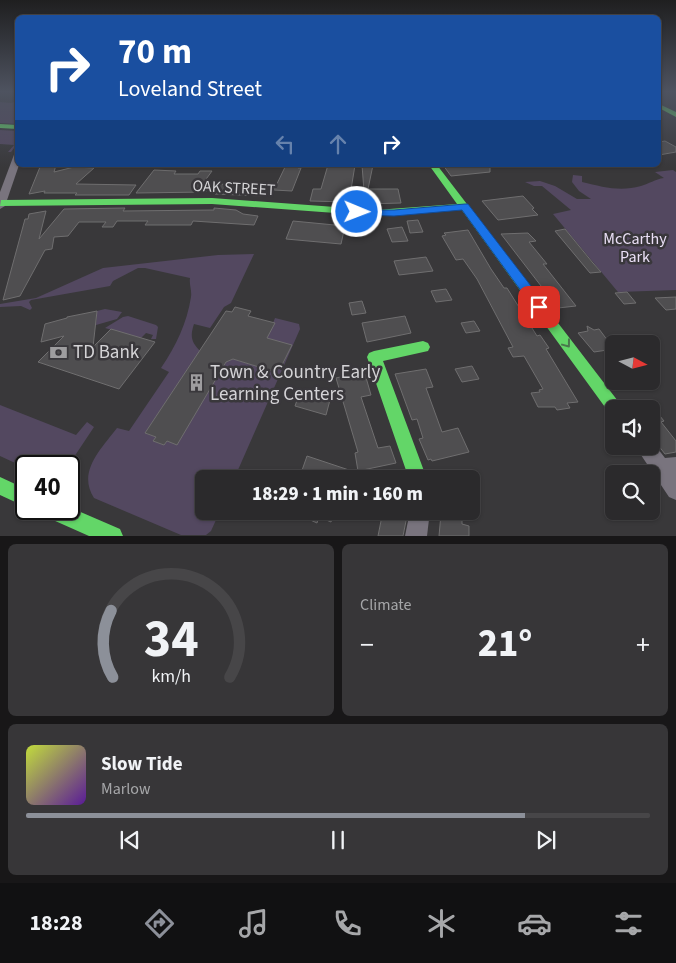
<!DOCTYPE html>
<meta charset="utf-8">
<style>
:root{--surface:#2b2a2c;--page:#373638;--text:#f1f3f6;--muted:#a6a7a9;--line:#474648;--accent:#8c9099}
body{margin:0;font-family:"Source Sans 3",sans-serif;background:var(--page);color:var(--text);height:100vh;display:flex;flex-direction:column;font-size:19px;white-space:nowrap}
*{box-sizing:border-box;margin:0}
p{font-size:16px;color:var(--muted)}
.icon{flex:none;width:28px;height:28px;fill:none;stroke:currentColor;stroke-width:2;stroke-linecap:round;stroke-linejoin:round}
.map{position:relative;height:536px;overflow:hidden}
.side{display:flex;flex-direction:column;gap:8px;padding:8px;background:#181718;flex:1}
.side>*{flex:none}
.hud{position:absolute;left:15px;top:15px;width:646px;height:152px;border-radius:8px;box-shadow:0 1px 4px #0004,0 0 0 1px var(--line);background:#1a4fa0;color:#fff;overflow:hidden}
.needle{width:32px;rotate:97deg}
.controls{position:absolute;left:605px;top:335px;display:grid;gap:10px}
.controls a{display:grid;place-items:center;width:55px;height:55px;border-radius:8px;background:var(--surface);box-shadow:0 1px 4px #0004,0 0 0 1px var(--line);font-size:25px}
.speed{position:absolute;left:15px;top:455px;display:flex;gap:10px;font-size:25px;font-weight:700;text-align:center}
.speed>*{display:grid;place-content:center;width:65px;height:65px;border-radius:50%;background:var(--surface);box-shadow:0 1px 4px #0004,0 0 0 1px var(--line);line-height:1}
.speed .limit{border:2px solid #111;border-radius:8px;background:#fff;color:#111}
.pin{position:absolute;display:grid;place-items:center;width:42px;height:42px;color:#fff;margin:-21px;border-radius:10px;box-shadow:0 2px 8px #0006}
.me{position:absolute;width:55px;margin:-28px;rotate:91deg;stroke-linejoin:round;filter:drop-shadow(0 0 4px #0008)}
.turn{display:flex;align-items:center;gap:18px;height:105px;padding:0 20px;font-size:22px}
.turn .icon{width:65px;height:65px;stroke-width:2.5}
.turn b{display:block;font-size:35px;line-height:42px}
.lanes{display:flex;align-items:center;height:48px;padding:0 20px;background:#0003;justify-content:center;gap:25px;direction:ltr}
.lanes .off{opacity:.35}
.big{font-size:38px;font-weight:800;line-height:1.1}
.side .tile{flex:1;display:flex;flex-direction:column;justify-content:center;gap:8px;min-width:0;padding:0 18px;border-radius:8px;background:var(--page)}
.side .dial{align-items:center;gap:0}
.dial svg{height:130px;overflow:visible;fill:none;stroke:var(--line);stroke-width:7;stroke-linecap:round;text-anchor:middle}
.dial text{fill:var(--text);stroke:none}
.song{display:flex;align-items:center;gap:15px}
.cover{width:60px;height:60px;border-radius:8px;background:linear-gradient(135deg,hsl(70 70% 55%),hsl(270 70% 35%))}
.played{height:5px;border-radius:2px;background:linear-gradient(90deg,var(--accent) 80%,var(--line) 80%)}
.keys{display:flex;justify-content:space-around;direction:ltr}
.heat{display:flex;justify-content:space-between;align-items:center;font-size:28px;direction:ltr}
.side .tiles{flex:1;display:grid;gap:8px;grid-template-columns:1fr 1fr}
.tile:last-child{grid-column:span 2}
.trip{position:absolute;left:195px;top:470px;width:285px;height:50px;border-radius:8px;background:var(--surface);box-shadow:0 1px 4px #0004,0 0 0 1px var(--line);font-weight:800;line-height:50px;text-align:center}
.menu{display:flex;height:80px;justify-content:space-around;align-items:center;background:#111112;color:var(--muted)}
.menu .icon{width:35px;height:35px}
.menu .current{color:var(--accent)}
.menu b{font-size:22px;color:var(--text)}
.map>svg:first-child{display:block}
.green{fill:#534860}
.building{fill:#4f4e50;stroke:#6f6e6f}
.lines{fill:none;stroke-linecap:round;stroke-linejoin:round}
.street{fill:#79747e;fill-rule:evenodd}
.fast{fill:#63d668;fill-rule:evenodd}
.oneway{stroke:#4a774d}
.route{fill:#1a73e8;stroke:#114b97}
.labels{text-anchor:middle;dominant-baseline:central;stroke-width:5;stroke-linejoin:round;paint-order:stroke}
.street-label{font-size:16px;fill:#d4d3d6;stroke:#39373b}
.park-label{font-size:16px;fill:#eadff6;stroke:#39373b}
.near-poi-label{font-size:19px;fill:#d4d3d6;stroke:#39373b;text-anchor:start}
</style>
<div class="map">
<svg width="676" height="536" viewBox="0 0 676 536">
<rect width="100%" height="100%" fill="#39383a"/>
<g class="green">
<polygon points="17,101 17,124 0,123 0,102 11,103"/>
<polygon points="0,130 17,131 17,144 11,152 8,152 14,145 0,144"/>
<path d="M673 170 676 172V290L618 292 553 214 571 210 542 186H534L525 182 540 181 555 186 577 199H591L579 191 572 182 573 175 582 176V182C603 187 620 192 641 186 649 184 655 179 664 178L655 172Z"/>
<path d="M254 254 231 303 224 307 210 328 194 324C190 336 191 342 200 351L145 433 156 437 154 441 164 445 167 441 177 444 226 362 233 359 275 372 278 367H282L291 346 267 338 275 318 299 324 300 329 234 479H204V511H220L211 531 206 535H181L94 498C77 472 101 449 117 428L129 431 169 372 161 368C176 346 187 323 191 297 192 290 189 285 190 278L145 268H138L113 281 110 286 31 300 29 302 32 308 30 310 21 306 0 307V304L36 298 103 268 218 255Z"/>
<polygon points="105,309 122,312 117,319 96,325 97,311"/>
<polygon points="128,316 156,325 158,327 156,339 151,339 153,335 146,333 141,338 105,328 123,317"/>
<polygon points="0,405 76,435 87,422 94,427 74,457 64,466 26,466 26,468 0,456"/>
</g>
<g class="building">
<polygon points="665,141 676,147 676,152 659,155 659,142"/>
<polygon points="51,165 56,165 54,172 74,167 94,168 76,184 136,185 129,195 75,195 77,193 44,193 45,191 29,194 40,167"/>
<polygon points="286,165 299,165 298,168 301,168 292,191 274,190"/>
<polygon points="328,165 355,165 349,202 310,201 313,189 321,189"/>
<polygon points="362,165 373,165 368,189 398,189 401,203 365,204"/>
<polygon points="443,165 490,165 490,172 451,176"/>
<polygon points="154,170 176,171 174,174 198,174 200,171 212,171 204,182 212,183 206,192 136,193"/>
<polygon points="235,182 269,184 263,196 215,194 221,184 233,185"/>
<polygon points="523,196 534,208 532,209 538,215 498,220 482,201"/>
<polygon points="125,208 123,211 214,210 214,208 236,210 243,214 258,216 254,225 193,221 191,225 145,225 148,221 117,221 113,227 102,227 106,222 79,222 68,236 54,237 52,249 45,250 20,296 3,300 25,219 28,219 29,214 46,211 39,239 64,209"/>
<polygon points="418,220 423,232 410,233 407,221"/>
<polygon points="293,221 345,226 341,244 286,239"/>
<polygon points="402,227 408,241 392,242 387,229"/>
<polygon points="565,229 593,263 601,272 590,273 555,231"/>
<polygon points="468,230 491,269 504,288 507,288 537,336 540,335 549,348 546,349 578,402 567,403 570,408 557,410 555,407 538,407 531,393 540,392 539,390 543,389 524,356 513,357 508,348 513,347 477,279 463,259 456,260 442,236 446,235 444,233"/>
<polygon points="528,233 536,241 529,242 547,264 543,264 576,306 558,308 501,234"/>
<polygon points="426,257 433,271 399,275 394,261"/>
<polygon points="446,289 452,300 436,302 431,291"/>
<polygon points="627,292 636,303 624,304 615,293"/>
<polygon points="676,297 676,309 666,310 655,298"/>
<polygon points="362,301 366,313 352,315 349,303"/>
<polygon points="235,307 251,311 248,316 275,323 267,338 292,345 281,367 278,367 275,372 233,359 226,362 177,445 167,441 164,445 153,441 156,437 145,433 226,311 232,312"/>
<polygon points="97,311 93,347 111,329 155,342 119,389 38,362 64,336 41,342 45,324 67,318 67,317"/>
<polygon points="405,316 411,333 367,342 362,323"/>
<polygon points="474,321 480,331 466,333 461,323"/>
<polygon points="587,326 594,330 599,329 614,349 594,352 578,333 588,331"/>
<polygon points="472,366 479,379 462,382 455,369"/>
<polygon points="426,369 433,387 426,388 442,432 458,428 469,452 432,461 431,459 428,460 419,439 423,438 417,419 412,420 395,374"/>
<polygon points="365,374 371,395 361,397 378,448 390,446 396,463 358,471 355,453 358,452 336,378 349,375 350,378"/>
<polygon points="300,392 330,400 326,415 295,406"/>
<polygon points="651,405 664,421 661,422 676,441 676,452 665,454 651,436"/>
<polygon points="307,456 352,471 350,479 299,479"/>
<polygon points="290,511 335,511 331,522 319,517 317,523"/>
<polygon points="383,511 408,511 403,536 378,536"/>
<polygon points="448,511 462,516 462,524 469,526 469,536 439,536 441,514 448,516"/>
</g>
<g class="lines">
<g class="street">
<polygon points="15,152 18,152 19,165 5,206 0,209 0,192"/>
<polygon points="651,440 665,458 676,457 676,500 669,497 635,446 651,446"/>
<polygon points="410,511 430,511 427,536 405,536"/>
</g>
<g class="fast">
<polygon points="659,104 676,112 676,117 659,108"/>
<polygon points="0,124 18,125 18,129 0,128"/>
<polygon points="429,165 437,165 624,409 614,409 614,416 610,414 461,209 376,216 212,204 0,206 1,200 212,198 376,210 457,204"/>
<polygon points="423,341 428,343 430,347 428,351 383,361 427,479 409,479 367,357 369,353 374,351"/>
<polygon points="0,477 26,489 26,507 0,495"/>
<polygon points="69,507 120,529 123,536 89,536 44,516 42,509 69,509"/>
</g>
</g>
<defs><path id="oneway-chevron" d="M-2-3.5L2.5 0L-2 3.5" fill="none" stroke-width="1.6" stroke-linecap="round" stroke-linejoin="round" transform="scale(1.25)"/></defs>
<use class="oneway" href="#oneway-chevron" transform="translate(567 344) rotate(53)"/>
<linearGradient id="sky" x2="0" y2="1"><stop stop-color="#1f1f20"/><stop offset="0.55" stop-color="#4e5360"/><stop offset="1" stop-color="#4e5360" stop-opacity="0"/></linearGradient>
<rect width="676" height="167" fill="url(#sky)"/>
<polygon class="route" points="465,204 468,204 544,303 546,307 544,310 535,310 462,210 394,216 357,215 352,212 357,210 394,210"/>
<defs>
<symbol id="bank-bare" viewBox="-9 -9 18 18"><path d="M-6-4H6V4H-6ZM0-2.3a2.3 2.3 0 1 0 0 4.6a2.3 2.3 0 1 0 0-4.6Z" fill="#9e9d9f" stroke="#39373b" stroke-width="2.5" paint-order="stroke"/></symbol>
<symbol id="building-bare" viewBox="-9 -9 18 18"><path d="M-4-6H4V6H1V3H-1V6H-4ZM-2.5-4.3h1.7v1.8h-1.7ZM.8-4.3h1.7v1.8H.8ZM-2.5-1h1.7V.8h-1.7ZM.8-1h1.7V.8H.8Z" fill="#9e9d9f" stroke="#39373b" stroke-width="2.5" paint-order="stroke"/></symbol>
</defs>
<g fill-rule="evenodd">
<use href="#bank-bare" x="46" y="340" width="25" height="25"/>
<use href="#building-bare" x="184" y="370" width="25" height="25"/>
</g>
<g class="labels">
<g class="street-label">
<text transform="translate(234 188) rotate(3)">OAK STREET</text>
</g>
<g class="park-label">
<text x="635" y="239">McCarthy<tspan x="635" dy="18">Park</tspan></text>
</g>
<g class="near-poi-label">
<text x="73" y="352">TD Bank</text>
<text x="210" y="372">Town &amp; Country Early<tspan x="210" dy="22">Learning Centers</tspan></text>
</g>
</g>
</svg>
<div class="controls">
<a><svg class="needle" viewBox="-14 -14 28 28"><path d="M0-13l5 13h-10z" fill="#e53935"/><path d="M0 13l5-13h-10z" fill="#a6a7a9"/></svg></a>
<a><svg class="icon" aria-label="sound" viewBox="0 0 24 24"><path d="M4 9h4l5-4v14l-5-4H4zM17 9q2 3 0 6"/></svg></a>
<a><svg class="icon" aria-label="search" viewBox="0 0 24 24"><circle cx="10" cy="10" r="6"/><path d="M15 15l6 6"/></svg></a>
</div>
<div class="speed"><div class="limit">40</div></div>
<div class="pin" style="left:539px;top:307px;background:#d93025"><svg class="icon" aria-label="arrive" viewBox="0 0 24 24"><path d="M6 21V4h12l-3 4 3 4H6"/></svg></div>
<svg class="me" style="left:357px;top:212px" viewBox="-20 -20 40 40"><circle r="17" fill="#1a73e8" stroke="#fff" stroke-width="3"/><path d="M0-11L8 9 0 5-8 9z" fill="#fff"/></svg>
<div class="trip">18:29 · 1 min · 160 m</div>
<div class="hud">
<div class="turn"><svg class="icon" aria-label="right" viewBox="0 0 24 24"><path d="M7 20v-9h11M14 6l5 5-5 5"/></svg><div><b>70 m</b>Loveland Street</div></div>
<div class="lanes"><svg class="icon off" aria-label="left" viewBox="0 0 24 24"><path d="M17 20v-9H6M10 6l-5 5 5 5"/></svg><svg class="icon off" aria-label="ahead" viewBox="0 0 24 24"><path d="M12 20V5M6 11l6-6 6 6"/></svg><svg class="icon" aria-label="right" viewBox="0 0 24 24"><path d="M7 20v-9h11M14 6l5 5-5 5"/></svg></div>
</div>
</div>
<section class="side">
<div class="tiles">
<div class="tile dial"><svg viewBox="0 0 100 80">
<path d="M14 69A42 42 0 1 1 86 69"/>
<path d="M14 69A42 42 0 0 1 13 28" stroke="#8c9099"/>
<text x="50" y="56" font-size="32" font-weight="700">34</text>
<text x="50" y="72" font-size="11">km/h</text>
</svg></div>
<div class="tile"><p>Climate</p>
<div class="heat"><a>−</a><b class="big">21°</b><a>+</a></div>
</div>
<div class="tile">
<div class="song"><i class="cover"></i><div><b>Slow Tide</b><p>Marlow</p></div></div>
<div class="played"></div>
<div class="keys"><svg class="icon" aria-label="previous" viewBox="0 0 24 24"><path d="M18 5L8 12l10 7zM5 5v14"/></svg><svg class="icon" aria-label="pause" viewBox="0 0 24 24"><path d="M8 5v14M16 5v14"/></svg><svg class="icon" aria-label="next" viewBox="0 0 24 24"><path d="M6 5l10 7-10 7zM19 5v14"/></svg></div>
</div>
</div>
</section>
<nav class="menu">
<b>18:28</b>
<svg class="icon current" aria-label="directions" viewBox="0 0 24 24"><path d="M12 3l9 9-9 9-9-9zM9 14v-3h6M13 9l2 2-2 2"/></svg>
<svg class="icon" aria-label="music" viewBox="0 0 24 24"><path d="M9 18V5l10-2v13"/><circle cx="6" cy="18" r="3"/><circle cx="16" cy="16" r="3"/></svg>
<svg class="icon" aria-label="phone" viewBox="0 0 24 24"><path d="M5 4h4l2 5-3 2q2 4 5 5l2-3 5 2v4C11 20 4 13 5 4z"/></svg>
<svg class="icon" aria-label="climate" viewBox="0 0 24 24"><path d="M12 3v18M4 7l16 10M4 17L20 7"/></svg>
<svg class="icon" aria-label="car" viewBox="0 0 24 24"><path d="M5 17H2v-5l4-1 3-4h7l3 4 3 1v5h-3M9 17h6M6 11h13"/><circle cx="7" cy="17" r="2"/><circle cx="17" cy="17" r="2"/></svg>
<svg class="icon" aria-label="filters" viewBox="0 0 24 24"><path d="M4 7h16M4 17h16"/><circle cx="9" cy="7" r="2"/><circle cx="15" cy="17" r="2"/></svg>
</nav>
